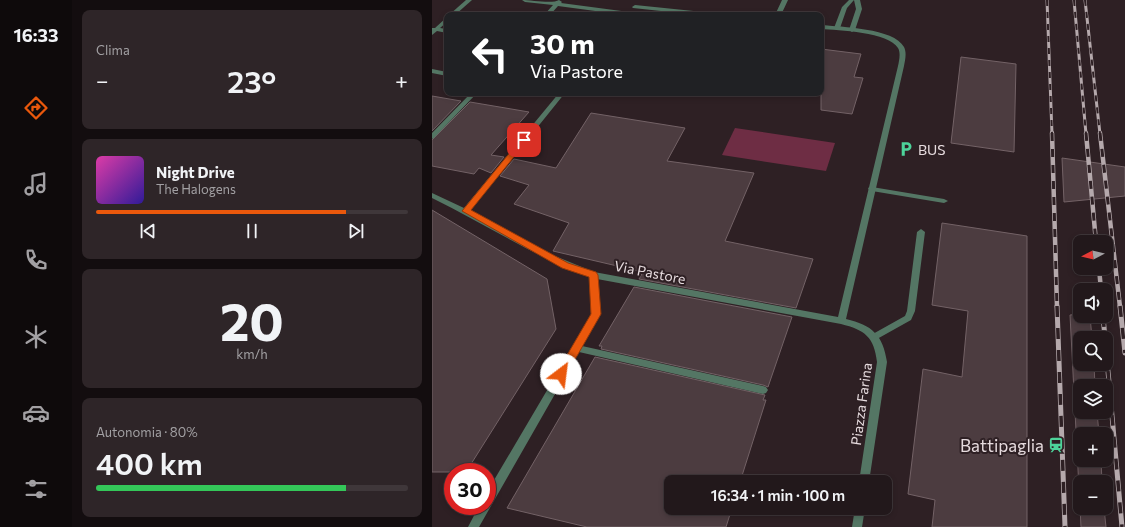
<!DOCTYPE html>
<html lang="it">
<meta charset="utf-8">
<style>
:root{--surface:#22181b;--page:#2e2528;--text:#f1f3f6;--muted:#a2a0a3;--line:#3f373a;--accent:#ea580c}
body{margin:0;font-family:Commissioner,sans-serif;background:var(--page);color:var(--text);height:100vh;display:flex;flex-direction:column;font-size:15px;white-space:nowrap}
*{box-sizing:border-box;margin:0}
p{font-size:13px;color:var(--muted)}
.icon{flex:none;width:22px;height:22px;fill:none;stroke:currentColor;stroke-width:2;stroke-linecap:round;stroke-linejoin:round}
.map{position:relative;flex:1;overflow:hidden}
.sheet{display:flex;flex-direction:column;gap:10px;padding:10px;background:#130d0f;width:360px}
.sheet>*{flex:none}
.guide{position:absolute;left:12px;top:12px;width:380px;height:84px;border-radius:8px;box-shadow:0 2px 6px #0003,0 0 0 1px var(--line);background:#202124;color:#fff;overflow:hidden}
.needle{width:26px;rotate:263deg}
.buttons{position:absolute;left:641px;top:235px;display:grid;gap:8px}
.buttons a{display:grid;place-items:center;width:40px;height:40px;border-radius:8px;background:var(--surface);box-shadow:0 2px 6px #0003,0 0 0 1px var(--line);font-size:20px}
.speed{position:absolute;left:12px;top:463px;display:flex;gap:8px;font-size:20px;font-weight:700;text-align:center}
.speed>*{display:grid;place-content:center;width:52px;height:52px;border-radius:50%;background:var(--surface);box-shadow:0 2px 6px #0003,0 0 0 1px var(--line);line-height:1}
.speed .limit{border:6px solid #d22;background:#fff;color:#111}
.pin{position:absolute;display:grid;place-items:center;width:34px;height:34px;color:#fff;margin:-17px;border-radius:8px;box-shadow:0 2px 6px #0006}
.me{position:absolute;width:44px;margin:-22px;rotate:30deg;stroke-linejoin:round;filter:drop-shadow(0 0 3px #0008)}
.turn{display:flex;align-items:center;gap:14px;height:84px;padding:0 20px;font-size:18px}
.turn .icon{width:52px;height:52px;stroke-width:2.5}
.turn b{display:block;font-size:28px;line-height:34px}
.big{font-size:30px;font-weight:600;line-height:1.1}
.sheet .tile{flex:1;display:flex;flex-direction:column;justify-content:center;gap:6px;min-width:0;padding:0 14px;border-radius:8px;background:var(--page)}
.sheet .dial{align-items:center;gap:0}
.dial b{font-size:52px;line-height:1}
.song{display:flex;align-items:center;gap:12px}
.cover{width:48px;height:48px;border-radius:6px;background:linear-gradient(135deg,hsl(320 70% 55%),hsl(250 70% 35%))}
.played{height:4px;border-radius:2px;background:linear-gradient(90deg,var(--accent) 80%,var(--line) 80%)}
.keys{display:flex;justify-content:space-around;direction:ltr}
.heat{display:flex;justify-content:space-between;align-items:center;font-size:22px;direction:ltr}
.charge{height:6px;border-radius:3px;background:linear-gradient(90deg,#34c759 80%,var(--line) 0)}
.trip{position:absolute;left:232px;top:475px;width:228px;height:40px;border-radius:8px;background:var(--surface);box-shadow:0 2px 6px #0003,0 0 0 1px var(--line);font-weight:600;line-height:40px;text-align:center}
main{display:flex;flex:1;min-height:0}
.tab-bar{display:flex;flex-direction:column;width:72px;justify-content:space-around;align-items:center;background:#0e0a0b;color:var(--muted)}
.tab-bar .icon{width:28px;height:28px}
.tab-bar .active{color:var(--accent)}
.tab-bar b{font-size:18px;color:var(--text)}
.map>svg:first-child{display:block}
.green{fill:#6e2d44}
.building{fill:#4c3c40;stroke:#736266}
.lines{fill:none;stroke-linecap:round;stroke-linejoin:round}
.lane{fill:#547664;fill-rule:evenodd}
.street{fill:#547664;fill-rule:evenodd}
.rail-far2-casing{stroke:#b5a9ac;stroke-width:3}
.rail-far1-casing{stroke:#b5a9ac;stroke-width:4.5}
.rail-casing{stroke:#b5a9ac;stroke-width:5}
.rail-far2{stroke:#2e2024;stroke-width:2;stroke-dasharray:6;stroke-linecap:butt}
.rail-far1{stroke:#2e2024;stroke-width:3;stroke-dasharray:8;stroke-linecap:butt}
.rail{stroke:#2e2024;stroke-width:3.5;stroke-dasharray:11;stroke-linecap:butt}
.route{fill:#ea580c;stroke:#983908}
.labels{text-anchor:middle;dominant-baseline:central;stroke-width:4;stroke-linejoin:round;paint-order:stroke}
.poi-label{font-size:14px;fill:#e6dbde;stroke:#2e2024;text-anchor:start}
.street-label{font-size:14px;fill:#e6dbde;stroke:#2e2024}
.near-poi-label{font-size:17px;fill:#e6dbde;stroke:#2e2024;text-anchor:end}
</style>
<main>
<nav class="tab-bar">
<b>16:33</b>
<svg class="icon active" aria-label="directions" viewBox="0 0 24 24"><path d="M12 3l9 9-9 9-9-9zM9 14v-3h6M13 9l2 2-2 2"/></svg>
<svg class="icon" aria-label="music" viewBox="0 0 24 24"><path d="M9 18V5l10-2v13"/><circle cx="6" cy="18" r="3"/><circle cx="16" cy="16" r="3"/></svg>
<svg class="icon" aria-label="phone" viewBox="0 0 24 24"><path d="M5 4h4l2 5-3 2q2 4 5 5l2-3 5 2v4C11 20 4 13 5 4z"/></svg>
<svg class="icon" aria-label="climate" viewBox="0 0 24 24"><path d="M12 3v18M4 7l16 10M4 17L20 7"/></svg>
<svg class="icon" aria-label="car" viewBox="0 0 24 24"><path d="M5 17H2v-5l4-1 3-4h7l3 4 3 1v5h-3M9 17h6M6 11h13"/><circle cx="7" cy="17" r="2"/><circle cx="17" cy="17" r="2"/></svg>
<svg class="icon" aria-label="filters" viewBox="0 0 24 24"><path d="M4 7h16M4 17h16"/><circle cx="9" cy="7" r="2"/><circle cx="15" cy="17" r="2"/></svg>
</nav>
<section class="sheet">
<div class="tile"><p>Clima</p>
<div class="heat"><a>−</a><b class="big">23°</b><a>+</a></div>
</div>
<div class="tile">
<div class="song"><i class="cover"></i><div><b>Night Drive</b><p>The Halogens</p></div></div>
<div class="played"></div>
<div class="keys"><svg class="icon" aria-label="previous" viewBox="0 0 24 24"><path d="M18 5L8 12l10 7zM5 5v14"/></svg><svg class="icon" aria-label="pause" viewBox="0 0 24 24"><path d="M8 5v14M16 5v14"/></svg><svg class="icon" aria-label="next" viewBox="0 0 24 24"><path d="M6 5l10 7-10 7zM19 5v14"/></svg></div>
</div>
<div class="tile dial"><b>20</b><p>km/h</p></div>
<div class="tile"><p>Autonomia · 80%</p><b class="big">400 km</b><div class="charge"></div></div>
</section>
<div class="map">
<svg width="693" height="527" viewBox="0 0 693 527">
<rect width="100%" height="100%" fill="#2e2024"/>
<polygon class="green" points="303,128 403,143 394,171 290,155"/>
<g class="building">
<polygon points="389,49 429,54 422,77 431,78 420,114 389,110"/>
<polygon points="529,57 584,64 582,152 519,143"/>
<polygon points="0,96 29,101 0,131"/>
<polygon points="38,102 97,112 59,155 72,157 59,173 47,168 42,174 0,166 0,140"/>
<polygon points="159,113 253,128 235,161 322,173 293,241 381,259 364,308 207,279 211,272 121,251 137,223 82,204 97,185 68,176 82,159 124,168"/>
<polygon points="630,158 693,167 693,196 632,202"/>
<polygon points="0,210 115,279 124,329 34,472 0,472"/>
<polygon points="510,223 595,236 595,527 500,527 503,500 476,494 491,369 530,377 536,311 500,305"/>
<polygon points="202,287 360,317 336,387 331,385 169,349 170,346 167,346"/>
<polygon points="648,314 648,316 658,316 660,338 648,338 648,364 662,364 663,386 648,386 648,412 665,412 667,434 648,434 648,460 669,460 670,482 648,482 648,508 672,508 674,527 649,527 638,315"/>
<polygon points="163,357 333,395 331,400 334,400 308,482 239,482 239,508 300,508 294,527 155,527 75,508"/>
</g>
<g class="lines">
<g class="lane">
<polygon points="417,0 428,0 430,9 423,30 420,32 417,30 424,9 422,0 415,8 408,28 403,29 402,28 410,7"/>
<polygon points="437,187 440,187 512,199 516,201 512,203 440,191 436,189"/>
<polygon points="489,229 493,232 483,311 479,320 445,339 442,340 439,339 438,337 439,335 473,316 475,311 485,232"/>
</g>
<g class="street">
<polygon points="34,0 40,0 23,15 17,15"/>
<path d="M90 0C99 0 121 4 127 0L130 2 129 3 197 12 200 14 193 15 126 6 118 15H112L121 5 93 2Z"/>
<polygon points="350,0 356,0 349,15 343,15"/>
<polygon points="203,5 281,13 284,15 266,15 201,8 200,7"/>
<polygon points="15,17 15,22 8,28 15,29 15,33 5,31 0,35 0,28 3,28"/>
<path d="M389 25C409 27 462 28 472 47 475 53 473 60 472 66L414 319C440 325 451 335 455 362L437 482H427L445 362C442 337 433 330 409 324L165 279 168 314 150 346 331 386 334 387 336 390 334 393 331 394 147 352 47 527H36L47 506H55V492L160 314 157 277C102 256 53 224 0 198V193L32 208 127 93H133L38 211 123 256 162 272 406 317 466 66C467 61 469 53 466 48 457 32 406 30 389 29Z"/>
<polygon points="0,69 15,72 15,76 0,73"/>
<polygon points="39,93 45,93 2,138 0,139 0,133"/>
<polygon points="423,508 433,508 430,527 420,527"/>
</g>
<defs>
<g id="rail-far2">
<polyline points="615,0 620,134"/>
<polyline points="642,0 654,134"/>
<polyline points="653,0 668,134"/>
</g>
<g id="rail-far1">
<polyline points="620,133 625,307"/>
<polyline points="654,133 664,242"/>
<polyline points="668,133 688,307"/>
<polyline points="667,268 669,290"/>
</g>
<g id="rail">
<polyline points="625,306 633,527"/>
<polyline points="688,306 693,353"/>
<polyline points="671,316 673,338"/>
<polyline points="674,349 690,527"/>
</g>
</defs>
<use href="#rail-far2" class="rail-far2-casing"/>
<use href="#rail-far1" class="rail-far1-casing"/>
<use href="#rail" class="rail-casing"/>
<use href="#rail-far2" class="rail-far2"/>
<use href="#rail-far1" class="rail-far1"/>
<use href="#rail" class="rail"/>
</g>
<polygon class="route" points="92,138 94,139 94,142 39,210 136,263 164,272 166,275 169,314 133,377 129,378 126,377 124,374 159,314 157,277 130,268 30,211 89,139"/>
<defs>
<symbol id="parking-bare" viewBox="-9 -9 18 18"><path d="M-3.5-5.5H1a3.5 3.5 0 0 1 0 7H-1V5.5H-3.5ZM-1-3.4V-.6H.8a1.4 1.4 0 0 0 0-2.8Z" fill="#4dd39a" stroke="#2e2024" stroke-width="2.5" paint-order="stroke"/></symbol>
<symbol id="station-bare" viewBox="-9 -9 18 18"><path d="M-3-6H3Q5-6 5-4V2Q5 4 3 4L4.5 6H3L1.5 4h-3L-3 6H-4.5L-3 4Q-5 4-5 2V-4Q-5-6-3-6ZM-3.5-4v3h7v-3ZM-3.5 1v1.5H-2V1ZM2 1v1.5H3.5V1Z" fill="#4dd39a" stroke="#2e2024" stroke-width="2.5" paint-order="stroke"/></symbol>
</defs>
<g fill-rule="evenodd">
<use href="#parking-bare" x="463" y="138" width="22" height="22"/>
<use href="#station-bare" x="613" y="434" width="22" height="22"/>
</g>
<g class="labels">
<g class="poi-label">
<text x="486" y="149">BUS</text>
</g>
<g class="street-label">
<text transform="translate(218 272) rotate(11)">Via Pastore</text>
<text transform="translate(429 404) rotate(-82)">Piazza Farina</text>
</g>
<g class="near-poi-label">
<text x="612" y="445">Battipaglia</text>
</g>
</g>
</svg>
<div class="buttons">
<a><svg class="needle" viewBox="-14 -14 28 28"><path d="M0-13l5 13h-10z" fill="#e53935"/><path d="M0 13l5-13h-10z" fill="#a2a0a3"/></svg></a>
<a><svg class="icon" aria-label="sound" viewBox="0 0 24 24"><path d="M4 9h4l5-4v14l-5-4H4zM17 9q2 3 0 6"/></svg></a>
<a><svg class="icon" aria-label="search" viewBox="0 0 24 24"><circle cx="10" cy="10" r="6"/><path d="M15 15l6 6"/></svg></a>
<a><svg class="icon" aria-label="layers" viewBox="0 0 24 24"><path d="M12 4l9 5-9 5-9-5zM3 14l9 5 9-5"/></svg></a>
<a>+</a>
<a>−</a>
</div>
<div class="speed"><div class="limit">30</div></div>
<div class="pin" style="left:92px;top:140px;background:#d93025"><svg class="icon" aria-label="arrive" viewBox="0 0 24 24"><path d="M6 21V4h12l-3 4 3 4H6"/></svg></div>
<svg class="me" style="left:129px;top:374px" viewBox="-20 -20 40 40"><circle r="19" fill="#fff"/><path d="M0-13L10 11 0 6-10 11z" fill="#ea580c"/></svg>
<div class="trip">16:34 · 1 min · 100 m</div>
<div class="guide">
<div class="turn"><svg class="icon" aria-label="left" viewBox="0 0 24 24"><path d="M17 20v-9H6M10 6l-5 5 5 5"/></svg><div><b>30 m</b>Via Pastore</div></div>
</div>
</div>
</main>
